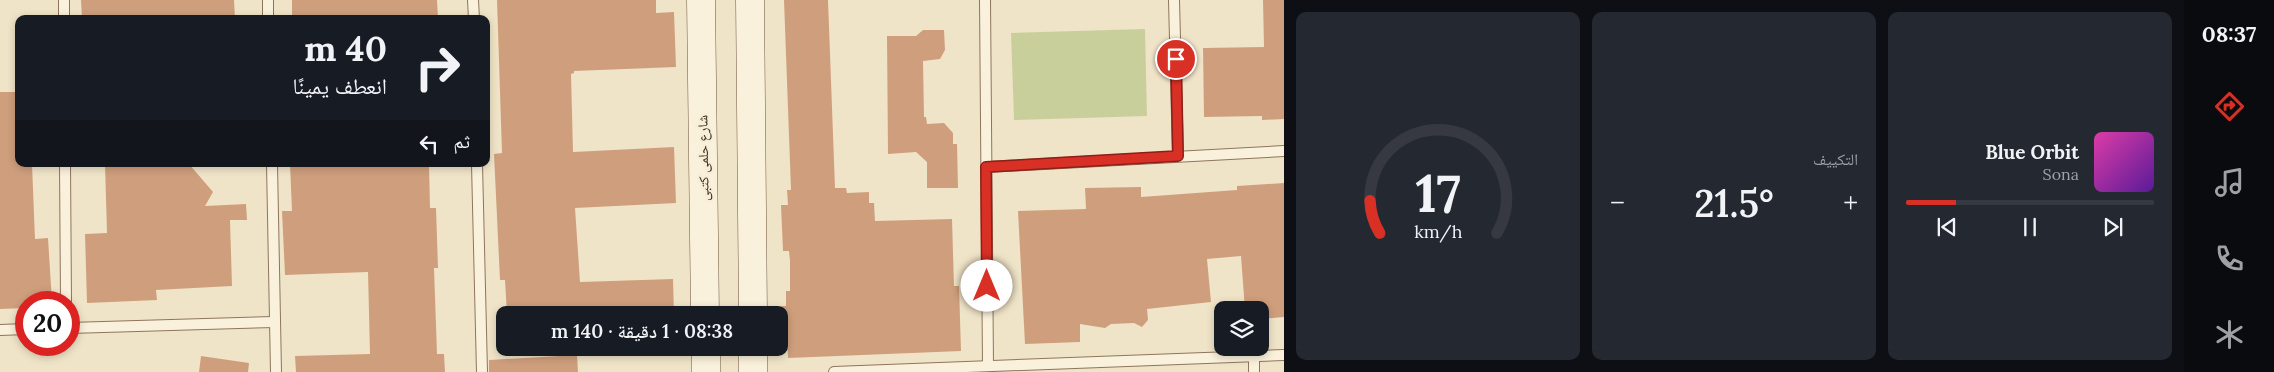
<!DOCTYPE html>
<html lang="ar">
<meta charset="utf-8">
<style>
:root{--surface:#171b24;--page:#242831;--text:#f1f3f6;--muted:#9ea1a6;--line:#363941;--accent:#d93025}
body{margin:0;font-family:Lora,"Noto Naskh Arabic",serif;background:var(--page);color:var(--text);direction:rtl;height:100vh;display:flex;flex-direction:column;font-size:19px;white-space:nowrap}
*{box-sizing:border-box;margin:0}
p{font-size:16px;color:var(--muted)}
.icon{flex:none;width:28px;height:28px;fill:none;stroke:currentColor;stroke-width:2;stroke-linecap:round;stroke-linejoin:round}
.map{position:relative;flex:1;overflow:hidden;direction:ltr}
.side{display:flex;flex-direction:column;gap:12px;padding:12px;background:#0d0f14;width:900px}
.side>*{flex:none}
.banner{position:absolute;left:15px;top:15px;width:475px;height:152px;border-radius:10px;box-shadow:0 2px 8px #0003;direction:rtl;background:#171b24;color:var(--text);overflow:hidden}
.controls{position:absolute;left:1214px;top:301px;display:grid;gap:10px}
.controls a{display:grid;place-items:center;width:55px;height:55px;border-radius:10px;background:var(--surface);box-shadow:0 2px 8px #0003;font-size:25px}
.speed{position:absolute;left:15px;top:291px;display:flex;gap:10px;font-size:25px;font-weight:700;text-align:center}
.speed>*{display:grid;place-content:center;width:65px;height:65px;border-radius:50%;background:var(--surface);box-shadow:0 2px 8px #0003;line-height:1}
.speed .limit{border:8px solid #d22;background:#fff;color:#111}
.pin{position:absolute;display:grid;place-items:center;width:42px;height:42px;color:#fff;margin:-21px;border:2px solid #fff;border-radius:50%;box-shadow:0 1px 5px #0007}
.me{position:absolute;width:55px;margin:-28px;rotate:0deg;stroke-linejoin:round;filter:drop-shadow(0 0 4px #0008)}
.turn{display:flex;align-items:center;gap:18px;height:105px;padding:0 20px;font-size:22px}
.turn .icon{width:65px;height:65px;stroke-width:2.5}
.turn b{display:block;font-size:35px;line-height:42px}
.then{display:flex;align-items:center;height:48px;padding:0 20px;background:#0003;gap:10px;font-size:19px}
.big{font-size:38px;font-weight:600;line-height:1.1}
.side .tile{flex:1;display:flex;flex-direction:column;justify-content:center;gap:8px;min-width:0;padding:0 18px;border-radius:10px;background:var(--page)}
.side .dial{align-items:center;gap:0}
.dial svg{height:130px;overflow:visible;fill:none;stroke:var(--line);stroke-width:7;stroke-linecap:round;text-anchor:middle}
.dial text{fill:var(--text);stroke:none}
.song{display:flex;align-items:center;gap:15px}
.cover{width:60px;height:60px;border-radius:8px;background:linear-gradient(135deg,hsl(320 70% 55%),hsl(270 70% 35%))}
.played{height:5px;border-radius:2px;background:linear-gradient(90deg,var(--accent) 20%,var(--line) 20%)}
.keys{display:flex;justify-content:space-around;direction:ltr}
.heat{display:flex;justify-content:space-between;align-items:center;font-size:28px;direction:ltr}
.side .tiles{flex:1;display:grid;gap:12px;grid-template-columns:repeat(3,1fr)}
.trip{position:absolute;left:496px;top:306px;width:292px;height:50px;border-radius:10px;background:var(--surface);box-shadow:0 2px 8px #0003;font-weight:600;line-height:50px;text-align:center;direction:rtl}
main{display:flex;flex:1;min-height:0}
.tabs{display:flex;flex-direction:column;width:90px;justify-content:space-around;align-items:center;background:#090b0e;color:var(--muted)}
.tabs .icon{width:35px;height:35px}
.tabs .current{color:var(--accent)}
.tabs b{font-size:22px;color:var(--text)}
.map>svg:first-child{display:block}
.green{fill:#c9cf9b}
.building{fill:#cf9f7d}
.lines{fill:none;stroke-linecap:round;stroke-linejoin:round}
.lane-casing{stroke:#8d765c;stroke-width:12}
.secondary-casing{stroke:#6f573f;stroke-width:29}
.lane{stroke:#faf1dc;stroke-width:10}
.secondary{stroke:#faf1dc;stroke-width:28}
.route-casing{stroke:#8d1f18;stroke-width:12}
.route{stroke:#d93025;stroke-width:9}
.labels{text-anchor:middle;dominant-baseline:central;stroke-width:5;stroke-linejoin:round;paint-order:stroke}
.street-label{font-size:14px;fill:#3d2e20;stroke:#f7eed8}
</style>
<main>
<nav class="tabs">
<b>08:37</b>
<svg class="icon current" aria-label="directions" viewBox="0 0 24 24"><path d="M12 3l9 9-9 9-9-9zM9 14v-3h6M13 9l2 2-2 2"/></svg>
<svg class="icon" aria-label="music" viewBox="0 0 24 24"><path d="M9 18V5l10-2v13"/><circle cx="6" cy="18" r="3"/><circle cx="16" cy="16" r="3"/></svg>
<svg class="icon" aria-label="phone" viewBox="0 0 24 24"><path d="M5 4h4l2 5-3 2q2 4 5 5l2-3 5 2v4C11 20 4 13 5 4z"/></svg>
<svg class="icon" aria-label="climate" viewBox="0 0 24 24"><path d="M12 3v18M4 7l16 10M4 17L20 7"/></svg>
</nav>
<section class="side">
<div class="tiles">
<div class="tile">
<div class="song"><i class="cover"></i><div><b>Blue Orbit</b><p>Sona</p></div></div>
<div class="played"></div>
<div class="keys"><svg class="icon" aria-label="previous" viewBox="0 0 24 24"><path d="M18 5L8 12l10 7zM5 5v14"/></svg><svg class="icon" aria-label="pause" viewBox="0 0 24 24"><path d="M8 5v14M16 5v14"/></svg><svg class="icon" aria-label="next" viewBox="0 0 24 24"><path d="M6 5l10 7-10 7zM19 5v14"/></svg></div>
</div>
<div class="tile"><p>التكييف</p>
<div class="heat"><a>−</a><b class="big">21.5°</b><a>+</a></div>
</div>
<div class="tile dial"><svg viewBox="0 0 100 80">
<path d="M14 69A42 42 0 1 1 86 69"/>
<path d="M14 69A42 42 0 0 1 8 49" stroke="#d93025"/>
<text x="50" y="56" font-size="32" font-weight="700">17</text>
<text x="50" y="72" font-size="11">km/h</text>
</svg></div>
</div>
</section>
<div class="map">
<svg width="1284" height="372" viewBox="0 0 1284 372">
<rect width="100%" height="100%" fill="#f0e4c8"/>
<polygon class="green" points="1145,29 1147,116 1014,120 1011,33"/>
<g class="building">
<polygon points="81,0 234,0 235,19 82,19"/>
<polygon points="292,0 437,0 438,19 292,19"/>
<polygon points="497,0 656,0 656,13 674,12 676,67 574,71 574,73 571,74 573,152 674,147 676,203 575,208 580,282 673,279 674,315 507,315 505,280 500,280 494,154 502,153"/>
<polygon points="784,0 828,0 835,188 846,188 847,193 869,192 869,203 874,203 875,221 952,219 954,286 959,286 961,351 788,358 787,336 783,336 782,306 786,306 786,291 790,291 790,261 789,251 783,251 781,205 788,205 787,190 791,190"/>
<polygon points="1263,0 1284,0 1284,119 1262,120 1262,116 1204,117 1203,48 1264,47"/>
<polygon points="923,30 944,30 945,50 940,59 923,61 924,117 926,117 927,124 944,123 953,133 953,144 957,144 958,188 927,188 927,162 916,152 888,154 887,36 916,36"/>
<polygon points="0,92 19,92 19,164 32,164 35,239 48,238 52,302 26,302 26,308 0,309"/>
<polygon points="105,164 189,164 213,192 205,206 246,204 247,220 230,220 232,286 156,290 157,300 87,303 85,234 107,233"/>
<polygon points="290,164 429,164 430,208 436,208 438,268 434,268 437,354 444,354 445,372 296,372 295,356 370,354 368,272 285,275 282,211 292,211"/>
<polygon points="1284,183 1284,317 1260,319 1260,310 1245,310 1241,256 1207,259 1211,302 1147,309 1148,320 1142,327 1134,323 1111,324 1105,328 1080,324 1080,342 1025,344 1018,211 1086,209 1085,188 1141,187 1141,197 1237,190 1237,186"/>
<polygon points="577,355 578,372 489,372 489,360"/>
<polygon points="201,356 249,363 248,372 199,372"/>
</g>
<g class="lines">
<defs>
<g id="lane">
<polyline points="64,0 64,19"/>
<polyline points="268,0 268,19"/>
<polyline points="473,0 474,19"/>
<polyline points="985,0 988,366"/>
<polyline points="1174,0 1178,156"/>
<polyline points="65,164 66,302"/>
<polyline points="272,164 276,372"/>
<polyline points="477,164 482,372"/>
<polyline points="986,167 1284,151"/>
<polyline points="69,328 275,322"/>
<polyline points="0,330 26,329"/>
<polyline points="1254,356 1254,372"/>
<polyline points="834,372 1284,355"/>
</g>
<g id="secondary">
<polyline points="701,0 705,315"/>
<polyline points="750,0 753,315"/>
<polyline points="706,348 706,372"/>
<polyline points="753,348 753,372"/>
</g>
</defs>
<use href="#lane" class="lane-casing"/>
<use href="#secondary" class="secondary-casing"/>
<use href="#lane" class="lane"/>
<use href="#secondary" class="secondary"/>
</g>
<g class="lines">
<defs>
<polyline id="route" points="987,286 986,167 1178,156 1176,59"/>
</defs>
<use href="#route" class="route-casing"/>
<use href="#route" class="route"/>
</g>
<g class="labels">
<g class="street-label">
<text transform="translate(703 158) rotate(-91)">شارع حلمى كتبى</text>
</g>
</g>
</svg>
<div class="controls">
<a><svg class="icon" aria-label="layers" viewBox="0 0 24 24"><path d="M12 4l9 5-9 5-9-5zM3 14l9 5 9-5"/></svg></a>
</div>
<div class="speed"><div class="limit">20</div></div>
<div class="pin" style="left:1176px;top:59px;background:#d93025"><svg class="icon" aria-label="arrive" viewBox="0 0 24 24"><path d="M6 21V4h12l-3 4 3 4H6"/></svg></div>
<svg class="me" style="left:987px;top:286px" viewBox="-20 -20 40 40"><circle r="19" fill="#fff"/><path d="M0-13L10 11 0 6-10 11z" fill="#d93025"/></svg>
<div class="trip">08:38 · 1 دقيقة · 140 m</div>
<div class="banner">
<div class="turn"><svg class="icon" aria-label="right" viewBox="0 0 24 24"><path d="M7 20v-9h11M14 6l5 5-5 5"/></svg><div><b>40 m</b>انعطف يمينًا</div></div>
<div class="then">ثم<svg class="icon" aria-label="left" viewBox="0 0 24 24"><path d="M17 20v-9H6M10 6l-5 5 5 5"/></svg></div>
</div>
</div>
</main>
